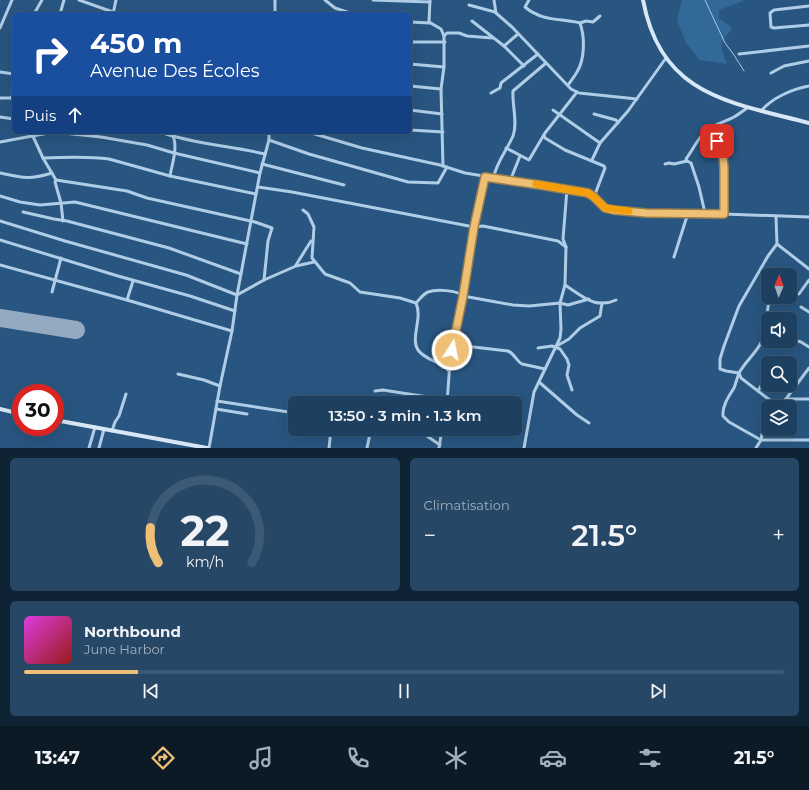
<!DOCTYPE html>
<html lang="fr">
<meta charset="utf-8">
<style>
:root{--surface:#1e4060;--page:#264766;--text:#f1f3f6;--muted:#a1afbd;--line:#3c5975;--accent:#edc075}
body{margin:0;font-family:Montserrat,sans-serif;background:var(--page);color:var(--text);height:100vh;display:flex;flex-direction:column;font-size:15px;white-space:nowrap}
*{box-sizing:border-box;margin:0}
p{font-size:13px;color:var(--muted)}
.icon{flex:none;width:22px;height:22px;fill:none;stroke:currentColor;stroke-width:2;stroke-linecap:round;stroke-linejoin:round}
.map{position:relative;height:448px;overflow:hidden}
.drawer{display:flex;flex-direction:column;gap:10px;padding:10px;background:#102335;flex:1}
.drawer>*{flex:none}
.guide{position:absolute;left:12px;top:12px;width:400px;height:122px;border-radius:6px;box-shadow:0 4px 16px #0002,0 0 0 1px var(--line);background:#1a4fa0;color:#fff;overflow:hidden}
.needle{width:26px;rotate:2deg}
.tools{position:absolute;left:761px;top:268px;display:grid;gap:8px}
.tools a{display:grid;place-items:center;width:36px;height:36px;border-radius:6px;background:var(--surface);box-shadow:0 4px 16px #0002,0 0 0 1px var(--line);font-size:20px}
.speed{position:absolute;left:12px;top:384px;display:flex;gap:8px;font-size:20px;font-weight:700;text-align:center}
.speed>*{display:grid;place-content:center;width:52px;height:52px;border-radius:50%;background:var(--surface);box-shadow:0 4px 16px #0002,0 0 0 1px var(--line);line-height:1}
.speed .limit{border:6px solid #d22;background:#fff;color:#111}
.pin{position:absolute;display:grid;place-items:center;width:34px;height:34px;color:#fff;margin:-17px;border-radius:8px;box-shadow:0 2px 6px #0006}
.me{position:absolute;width:44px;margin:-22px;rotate:11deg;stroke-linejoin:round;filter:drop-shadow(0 0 3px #0008)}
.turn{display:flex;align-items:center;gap:14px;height:84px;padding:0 12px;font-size:18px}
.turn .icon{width:52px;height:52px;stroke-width:2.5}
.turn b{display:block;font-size:28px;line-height:34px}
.then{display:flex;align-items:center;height:38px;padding:0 12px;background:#0003;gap:8px;font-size:15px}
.big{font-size:30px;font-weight:600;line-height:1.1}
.drawer .tile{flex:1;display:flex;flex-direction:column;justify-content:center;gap:6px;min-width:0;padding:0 14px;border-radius:6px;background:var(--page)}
.drawer .dial{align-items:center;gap:0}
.dial svg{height:104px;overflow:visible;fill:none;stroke:var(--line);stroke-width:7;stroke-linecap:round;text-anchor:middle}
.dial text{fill:var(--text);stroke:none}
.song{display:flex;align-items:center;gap:12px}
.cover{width:48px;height:48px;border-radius:6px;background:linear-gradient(135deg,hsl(300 70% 55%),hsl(0 70% 35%))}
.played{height:4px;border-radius:2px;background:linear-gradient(90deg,var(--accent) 15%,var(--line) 15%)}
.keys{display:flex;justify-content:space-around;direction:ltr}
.heat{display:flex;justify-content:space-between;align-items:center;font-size:22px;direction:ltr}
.drawer .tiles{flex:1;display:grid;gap:10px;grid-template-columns:1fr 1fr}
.tile:last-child{grid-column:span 2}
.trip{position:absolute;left:288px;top:396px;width:234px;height:40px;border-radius:6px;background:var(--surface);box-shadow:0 4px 16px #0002,0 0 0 1px var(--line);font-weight:600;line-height:40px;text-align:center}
.dock{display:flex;height:64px;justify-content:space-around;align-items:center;background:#0c1a26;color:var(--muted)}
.dock .icon{width:28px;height:28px}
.dock .selected{color:var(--accent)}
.dock b{font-size:18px;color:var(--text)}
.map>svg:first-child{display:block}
.green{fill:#326997}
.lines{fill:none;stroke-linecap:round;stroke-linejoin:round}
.stream{stroke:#a4c8e6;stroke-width:1}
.runway{stroke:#94aac0;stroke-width:18}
.street{stroke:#afcde6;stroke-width:3}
.secondary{stroke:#d8e7f5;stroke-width:4}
.route-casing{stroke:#9a7d4c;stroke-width:10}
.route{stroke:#edc075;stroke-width:7}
.slow{stroke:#f59e0b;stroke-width:7}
</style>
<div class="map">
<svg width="809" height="448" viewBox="0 0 809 448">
<rect width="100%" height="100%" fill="#285680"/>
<path class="green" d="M682 0H743V1L719 10V18L732 28C719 46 719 42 727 64L700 60 686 43 677 20Z"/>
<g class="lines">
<polyline class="stream" points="705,0 725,43 734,55 744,71"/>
<polyline class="runway" points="0,318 76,330"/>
<g class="street">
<polyline points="79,0 113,12"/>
<polyline points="325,0 335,8 353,14"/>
<polyline points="373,0 430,2"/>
<polyline points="430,0 429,22 441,29 444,36 444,67 441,89 443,166"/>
<polyline points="494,0 496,13 512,27 571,89 579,93 637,99"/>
<path d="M529 0 525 7C543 22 560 18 580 23"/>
<polyline points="469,5 495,12"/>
<polyline points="809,6 774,10 770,13 771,27 774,28 809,25"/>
<polyline points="34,14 42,0"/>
<polyline points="60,14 64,0"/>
<polyline points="113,14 116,0"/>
<polyline points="275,14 275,0"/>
<polyline points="472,21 504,46 524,66"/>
<polyline points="410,22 430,23"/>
<polyline points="0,28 12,0"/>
<polyline points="444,36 447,33 459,33 467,36 492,38"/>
<polyline points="410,42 445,42"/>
<polyline points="504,46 518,34"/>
<polyline points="739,54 809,46"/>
<polyline points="410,64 444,67"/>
<polyline points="0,72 14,74"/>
<polyline points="771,73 784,66 809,61"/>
<path d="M568 85C571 81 574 77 577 72 585 59 585 37 580 23L586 21 593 22 600 16"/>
<polyline points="410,86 441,89"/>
<polyline points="14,93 11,98 14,99"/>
<polyline points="491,93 500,88 501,83 538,54"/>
<polyline points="0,98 11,98"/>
<polyline points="410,110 442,114"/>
<polyline points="553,110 600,143"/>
<path d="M761 111C772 98 792 89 809 86"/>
<polyline points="594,114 616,120 618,123"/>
<polyline points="0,117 14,119"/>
<polyline points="714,126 717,141 721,146 722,151 724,167 724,214"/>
<polyline points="410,130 443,132"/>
<polyline points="31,132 43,158 56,180 55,182 61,203 63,221"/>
<path d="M160 132C193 144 231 146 265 154"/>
<polyline points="308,132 362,148 440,165 465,173 588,193 594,197 605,208 613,210 646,213 724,214 809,217"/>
<polyline points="544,135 545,138 565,150 604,166 605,168 594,197"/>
<polyline points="269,140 309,154 408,182 438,183 447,167"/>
<polyline points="0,142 54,132 101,137 147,145 174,153 260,173"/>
<polyline points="506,148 529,160 545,133 577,92"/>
<path d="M43 158C65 157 88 156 109 159L170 176 256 194"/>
<polyline points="592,160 600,143 628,111 666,58"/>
<path d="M687 161 686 159C693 150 697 139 706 131 714 124 725 122 734 117 739 114 743 111 747 108"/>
<polyline points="262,164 344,185"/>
<polyline points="665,164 669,163 674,164 687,161 691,163 699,187 705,213"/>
<path d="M0 173C23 178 29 180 52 173"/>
<path d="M170 176C172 164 178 148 173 136"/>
<path d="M493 179C497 161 506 152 513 136 518 123 512 105 513 91L546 63"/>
<polyline points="56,180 127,191 147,198 255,222 272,228 268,241 264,280"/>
<polyline points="510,181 520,156"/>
<polyline points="258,187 292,192 474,227 483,226 558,241 566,247"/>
<polyline points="0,196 20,202 40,205 75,202 247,244"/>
<path d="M303 210 308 214 314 227 312 258 325 274 350 283 360 292 400 298 416 303C423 318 410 338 418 350 426 361 441 361 449 371"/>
<polyline points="23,212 54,219 67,221 169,248 241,274"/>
<polyline points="0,221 65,241 186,275 237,295 264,280 296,266 314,262"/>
<polyline points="0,240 118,276 190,296 235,311"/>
<polyline points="777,244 809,269"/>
<polyline points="674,257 688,213"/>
<polyline points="0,265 127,300 232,331"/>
<polyline points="296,265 311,241"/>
<path d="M565 285C576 292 590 304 603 303 607 303 612 302 616 300"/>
<polyline points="52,292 61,258"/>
<polyline points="799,294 809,280"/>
<path d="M774 297 772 300 769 301C766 317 767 328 761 343 755 354 745 362 739 373 737 378 736 383 734 388 729 396 722 406 723 416L729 422 761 440H809"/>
<polyline points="127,300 133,281"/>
<path d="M416 303C420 299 423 294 428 292 436 289 457 290 463 296L513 305 529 306 560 303 568 305 589 299"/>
<polyline points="801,307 809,312"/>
<polyline points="790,339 801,342 809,347"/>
<path d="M456 345 508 351C515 354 516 361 522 364L545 369"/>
<polyline points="555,347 569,339 580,328 600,316 602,303"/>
<polyline points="538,348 552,346 560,349 567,359 569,365 567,375 572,390"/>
<polyline points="739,373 726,371 720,369 720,359 724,346 739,306 768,256 777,244 776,217"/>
<polyline points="739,373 741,378 779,407"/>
<polyline points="178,374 204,380 220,386"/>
<polyline points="539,382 577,415 589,423"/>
<polyline points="375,391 383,390 447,400"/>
<polyline points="758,391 768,374"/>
<polyline points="428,397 430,403"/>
<polyline points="786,399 809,399"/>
<polyline points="217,401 295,413"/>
<polyline points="447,403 450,362 463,296 474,227 485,177"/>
<polyline points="780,407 809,368"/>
<polyline points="216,409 247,414"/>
<polyline points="391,429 424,434 442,431"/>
<polyline points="112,431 115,422 119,416 126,394"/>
<polyline points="424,434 440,445"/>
<polyline points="89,448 95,427"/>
<polyline points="99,448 104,429"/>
<polyline points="209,448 220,386 232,331 237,295 260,173 269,140 269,132"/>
<polyline points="329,448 331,429"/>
<polyline points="367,448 371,429"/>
<polyline points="439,448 442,429"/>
<polyline points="524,448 534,392 560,338 561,329 560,303 565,285 566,247 563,239 567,189"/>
<polyline points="756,448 761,440 762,434 768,425"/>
</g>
<g class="secondary">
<path d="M643 0C661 96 729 102 809 123"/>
<polyline points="0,409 21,414"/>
<polyline points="55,420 207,448"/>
</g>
</g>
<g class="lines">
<defs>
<polyline id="route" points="452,350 463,296 474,227 485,177 540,185 588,193 594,197 605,208 613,210 646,213 724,214 724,167 722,148 717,141"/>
</defs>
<use href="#route" class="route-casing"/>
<use href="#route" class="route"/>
<polyline class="slow" points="536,184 588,193 594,197 605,208 629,211"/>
</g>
</svg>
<div class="tools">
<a><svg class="needle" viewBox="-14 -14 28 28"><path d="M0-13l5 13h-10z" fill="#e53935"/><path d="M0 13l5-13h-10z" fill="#a1afbd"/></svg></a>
<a><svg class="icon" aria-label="sound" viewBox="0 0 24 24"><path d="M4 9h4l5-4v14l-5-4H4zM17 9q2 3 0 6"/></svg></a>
<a><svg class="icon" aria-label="search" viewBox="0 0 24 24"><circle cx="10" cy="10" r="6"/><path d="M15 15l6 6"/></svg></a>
<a><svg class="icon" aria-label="layers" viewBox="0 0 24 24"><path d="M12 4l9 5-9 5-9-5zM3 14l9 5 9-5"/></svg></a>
</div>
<div class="speed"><div class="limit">30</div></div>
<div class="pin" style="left:717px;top:141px;background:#d93025"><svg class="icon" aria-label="arrive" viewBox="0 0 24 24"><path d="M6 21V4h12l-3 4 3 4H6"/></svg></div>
<svg class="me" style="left:452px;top:350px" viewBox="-20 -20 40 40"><circle r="17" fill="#edc075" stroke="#fff" stroke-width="3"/><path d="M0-11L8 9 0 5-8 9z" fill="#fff"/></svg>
<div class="trip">13:50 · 3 min · 1.3 km</div>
<div class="guide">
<div class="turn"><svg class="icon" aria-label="right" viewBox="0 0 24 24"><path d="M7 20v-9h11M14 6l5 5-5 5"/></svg><div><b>450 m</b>Avenue Des Écoles</div></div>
<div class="then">Puis<svg class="icon" aria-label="ahead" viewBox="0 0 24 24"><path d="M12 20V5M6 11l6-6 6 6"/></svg></div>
</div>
</div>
<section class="drawer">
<div class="tiles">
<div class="tile dial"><svg viewBox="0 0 100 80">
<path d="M14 69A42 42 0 1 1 86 69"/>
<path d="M14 69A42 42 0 0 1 8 42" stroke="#edc075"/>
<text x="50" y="56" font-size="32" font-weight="700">22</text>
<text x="50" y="72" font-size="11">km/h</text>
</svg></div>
<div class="tile"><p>Climatisation</p>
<div class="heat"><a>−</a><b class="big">21.5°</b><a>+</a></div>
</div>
<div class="tile">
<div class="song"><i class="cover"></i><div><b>Northbound</b><p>June Harbor</p></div></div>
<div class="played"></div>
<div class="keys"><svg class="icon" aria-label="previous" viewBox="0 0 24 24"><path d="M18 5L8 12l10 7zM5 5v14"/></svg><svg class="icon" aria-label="pause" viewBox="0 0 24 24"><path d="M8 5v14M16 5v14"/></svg><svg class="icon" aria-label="next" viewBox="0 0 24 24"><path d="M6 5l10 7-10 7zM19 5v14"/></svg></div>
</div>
</div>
</section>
<nav class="dock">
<b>13:47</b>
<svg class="icon selected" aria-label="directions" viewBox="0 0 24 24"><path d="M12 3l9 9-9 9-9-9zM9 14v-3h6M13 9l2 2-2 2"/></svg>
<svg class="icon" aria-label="music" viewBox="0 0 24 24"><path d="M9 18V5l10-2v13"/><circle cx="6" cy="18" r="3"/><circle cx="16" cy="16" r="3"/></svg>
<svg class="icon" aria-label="phone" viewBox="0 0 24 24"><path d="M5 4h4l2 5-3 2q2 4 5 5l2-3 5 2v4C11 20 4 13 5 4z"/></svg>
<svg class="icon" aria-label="climate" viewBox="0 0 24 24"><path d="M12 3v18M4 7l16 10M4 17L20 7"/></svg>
<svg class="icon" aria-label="car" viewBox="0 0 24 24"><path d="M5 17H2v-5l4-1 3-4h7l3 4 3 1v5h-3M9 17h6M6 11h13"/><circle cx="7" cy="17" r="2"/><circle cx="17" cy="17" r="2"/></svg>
<svg class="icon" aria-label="filters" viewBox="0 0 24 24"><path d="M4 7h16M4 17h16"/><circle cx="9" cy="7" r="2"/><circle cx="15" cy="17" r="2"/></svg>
<b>21.5°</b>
</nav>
